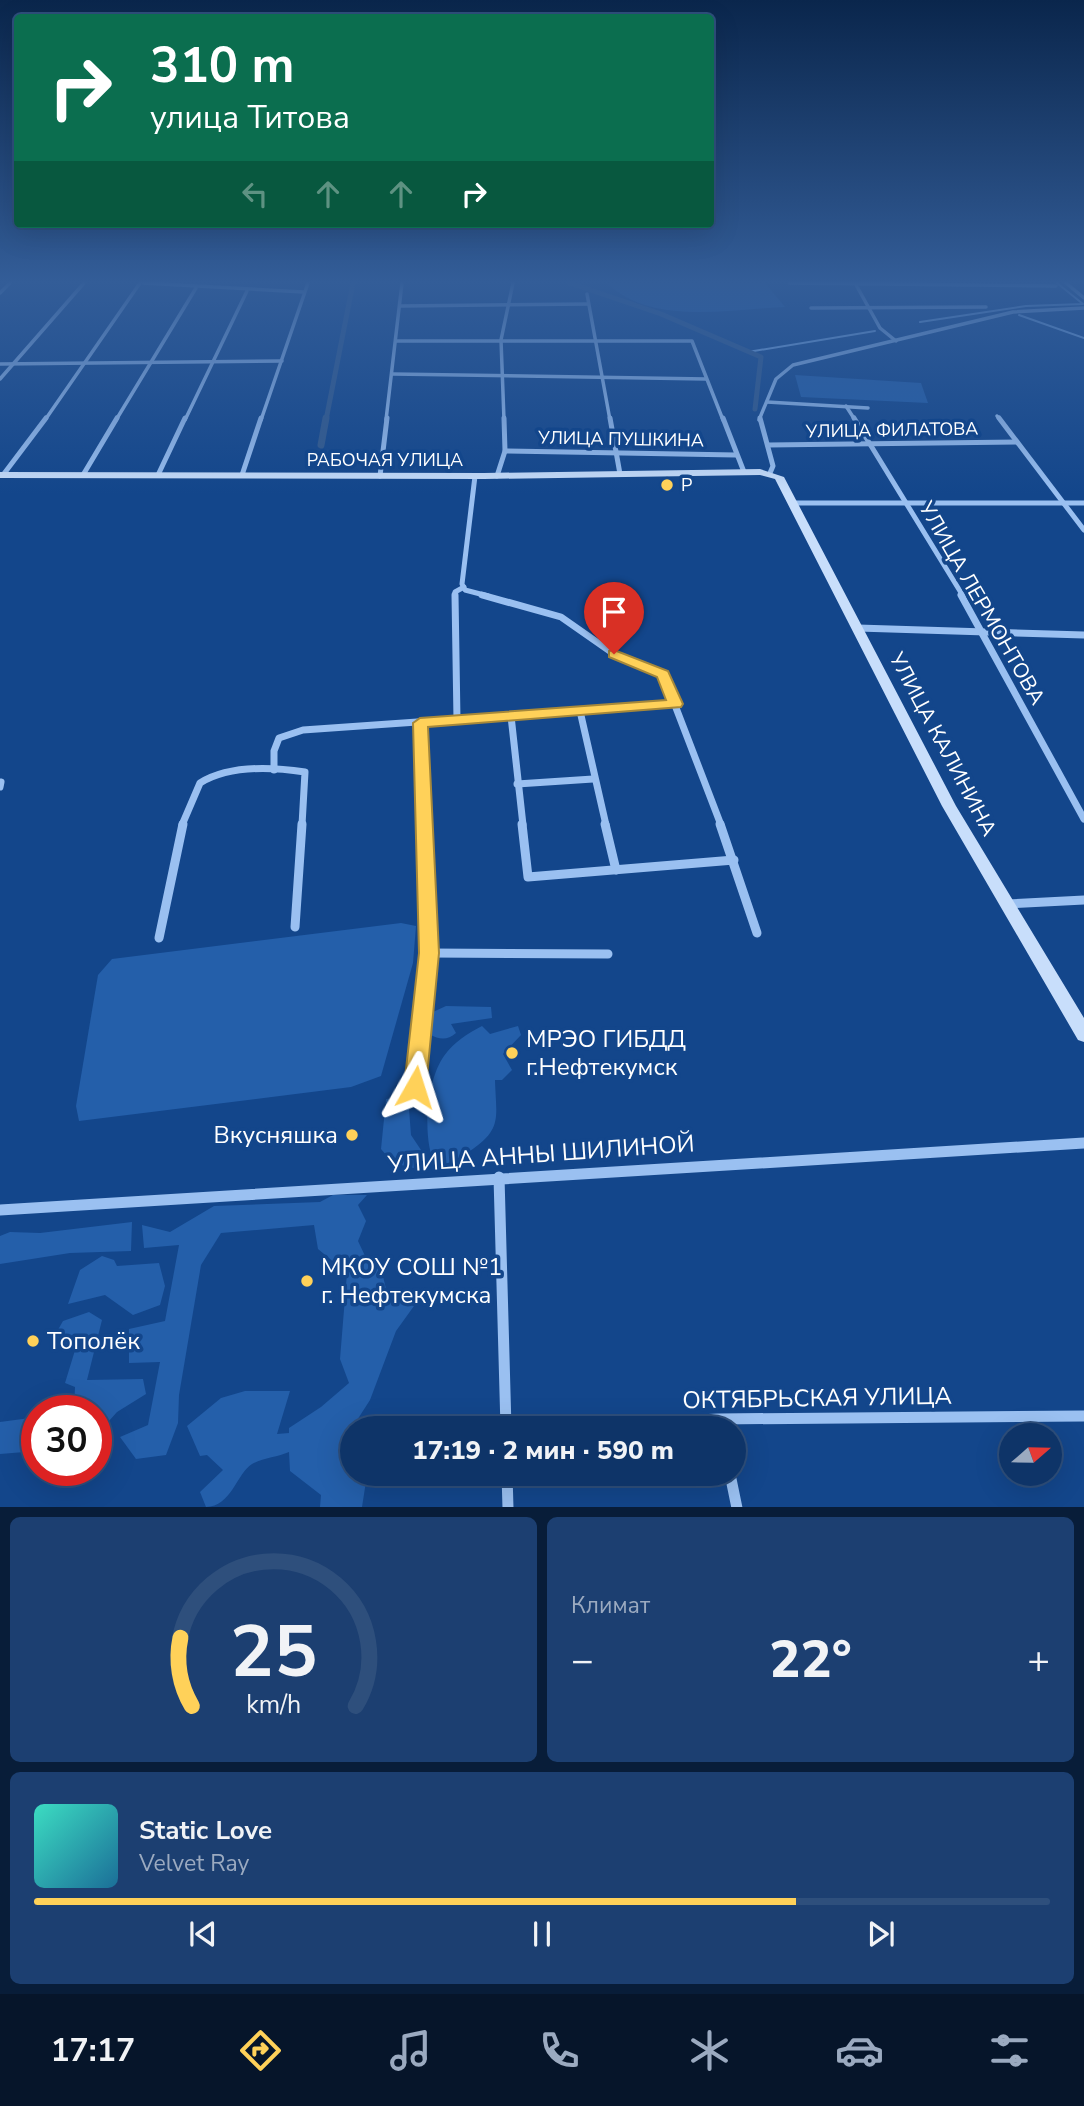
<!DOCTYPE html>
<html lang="ru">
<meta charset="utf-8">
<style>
:root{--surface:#0e3468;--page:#1c3f71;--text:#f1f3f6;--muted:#9baac0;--line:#2e4f7c;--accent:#ffd159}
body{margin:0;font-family:"Nunito Sans",sans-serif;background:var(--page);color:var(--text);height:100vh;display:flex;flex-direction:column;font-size:26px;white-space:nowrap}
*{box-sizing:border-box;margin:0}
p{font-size:23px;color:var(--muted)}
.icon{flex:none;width:38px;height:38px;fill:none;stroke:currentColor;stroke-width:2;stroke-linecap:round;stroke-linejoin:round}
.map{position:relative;height:1507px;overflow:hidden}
.details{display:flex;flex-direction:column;gap:10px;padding:10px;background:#081d39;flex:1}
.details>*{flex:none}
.hud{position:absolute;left:14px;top:14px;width:700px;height:214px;border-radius:7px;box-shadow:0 7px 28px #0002,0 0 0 2px var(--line);background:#0b6e4f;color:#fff;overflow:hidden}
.needle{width:46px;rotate:70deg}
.controls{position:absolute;left:999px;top:1423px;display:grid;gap:14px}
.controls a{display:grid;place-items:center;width:63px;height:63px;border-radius:50%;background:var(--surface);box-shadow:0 7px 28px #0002,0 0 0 2px var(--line);font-size:35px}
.speed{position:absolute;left:21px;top:1395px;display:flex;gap:14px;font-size:35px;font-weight:700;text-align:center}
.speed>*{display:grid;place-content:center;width:91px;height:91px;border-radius:50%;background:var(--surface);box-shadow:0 7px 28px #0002,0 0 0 2px var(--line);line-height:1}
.speed .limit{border:10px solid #d22;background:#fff;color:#111}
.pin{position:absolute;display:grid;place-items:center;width:60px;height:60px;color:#fff;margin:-72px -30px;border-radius:50% 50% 50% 0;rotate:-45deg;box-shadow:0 0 7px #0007}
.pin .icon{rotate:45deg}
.me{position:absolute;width:77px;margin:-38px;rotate:6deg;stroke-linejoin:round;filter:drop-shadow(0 0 5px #0008)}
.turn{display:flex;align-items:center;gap:24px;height:147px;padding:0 21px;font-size:32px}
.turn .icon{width:91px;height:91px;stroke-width:2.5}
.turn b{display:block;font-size:49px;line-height:60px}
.lanes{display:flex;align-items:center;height:66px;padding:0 21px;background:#0003;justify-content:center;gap:35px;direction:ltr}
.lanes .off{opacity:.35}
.big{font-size:52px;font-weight:800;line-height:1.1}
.details .widget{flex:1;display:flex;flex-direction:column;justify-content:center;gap:10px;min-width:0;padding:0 24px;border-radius:10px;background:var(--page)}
.details .dial{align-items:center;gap:0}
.dial svg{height:182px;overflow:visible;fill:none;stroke:var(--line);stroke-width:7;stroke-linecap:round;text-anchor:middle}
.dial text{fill:var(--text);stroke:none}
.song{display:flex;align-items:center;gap:21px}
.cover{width:84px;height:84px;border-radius:10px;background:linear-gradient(135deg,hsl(170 70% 55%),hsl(200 70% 35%))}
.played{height:7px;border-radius:4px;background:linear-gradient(90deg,var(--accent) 75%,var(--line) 75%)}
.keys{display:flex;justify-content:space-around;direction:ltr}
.heat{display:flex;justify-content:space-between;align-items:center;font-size:38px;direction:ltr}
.details .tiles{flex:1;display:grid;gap:10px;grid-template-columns:1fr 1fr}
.widget:last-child{grid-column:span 2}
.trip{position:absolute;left:340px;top:1416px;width:406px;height:70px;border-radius:35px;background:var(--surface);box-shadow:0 7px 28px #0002,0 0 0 2px var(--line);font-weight:800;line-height:70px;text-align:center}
.tab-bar{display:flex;height:112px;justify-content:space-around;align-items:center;background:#06152a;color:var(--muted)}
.tab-bar .icon{width:49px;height:49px}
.tab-bar .on{color:var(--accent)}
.tab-bar b{font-size:32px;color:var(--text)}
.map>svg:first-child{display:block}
.green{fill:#245faa}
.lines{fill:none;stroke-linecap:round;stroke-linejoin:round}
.stream{stroke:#8cbbf4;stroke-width:2}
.canal-far1{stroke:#335a8d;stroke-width:5}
.canal{stroke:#335a8d;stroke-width:7}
.street-far4{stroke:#9ac0f1;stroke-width:3.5}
.street-far3{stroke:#9ac0f1;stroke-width:5}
.street-far2{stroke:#9ac0f1;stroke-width:7}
.street-far1{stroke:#9ac0f1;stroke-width:9}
.street{stroke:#9ac0f1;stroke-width:11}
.secondary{fill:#c8defb;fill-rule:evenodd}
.route{fill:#ffd159;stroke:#a6883a;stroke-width:2}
.poi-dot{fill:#ffd159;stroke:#13468b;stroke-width:2.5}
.labels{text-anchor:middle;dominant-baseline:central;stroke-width:7;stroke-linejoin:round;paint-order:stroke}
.far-street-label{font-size:18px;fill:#fff;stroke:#13468b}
.far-poi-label{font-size:18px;fill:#fff;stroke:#13468b;text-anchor:start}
.street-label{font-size:21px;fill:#fff;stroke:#13468b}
.near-poi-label{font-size:24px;fill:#fff;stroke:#13468b;text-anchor:start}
.near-street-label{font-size:24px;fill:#fff;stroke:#13468b}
</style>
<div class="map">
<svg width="1084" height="1508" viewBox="0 0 1084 1508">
<rect width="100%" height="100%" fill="#13468b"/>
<g class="green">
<path d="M607 283H765L785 307C729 309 651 326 607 283Z"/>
<polygon points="795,375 921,383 928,403 801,397"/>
<polygon points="401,923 416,926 413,963 381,1076 351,1087 79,1121 76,1106 98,975 112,959"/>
<path d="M446 1006 491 1007 492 1018 451 1024 456 1033C443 1045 430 1035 418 1027L420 1018Z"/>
<path d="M482 1026 490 1034 518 1026 521 1035 503 1054 512 1070 502 1080H495C496 1117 503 1129 470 1151 458 1160 450 1164 435 1165 422 1138 426 1081 444 1056 454 1042 467 1034 482 1026Z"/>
<polygon points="408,1096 411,1135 429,1162 426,1171 393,1163 381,1149 386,1099"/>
<path d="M333 1195H367L358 1205 366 1221 358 1241 366 1258 380 1264 388 1297 414 1306 396 1331 370 1400 352 1428V1474L367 1475 362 1507H320L321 1495 290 1471 289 1452C278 1457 262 1458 252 1464 237 1473 231 1507 206 1507L200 1492 223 1470 207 1455 200 1456 187 1426 221 1398 245 1391H290L277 1434 289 1433V1428L321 1407 349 1383 340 1359 347 1273 318 1249 314 1225 221 1233 201 1265 179 1395 178 1423 166 1455 136 1459 120 1437 148 1425 160 1362 129 1363V1329L165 1321 179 1245 144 1248 142 1225 170 1232 214 1206 320 1202Z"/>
<polygon points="132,1222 131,1251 70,1253 0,1264 0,1236 10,1232 40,1233"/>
<polygon points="102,1256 114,1260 117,1266 159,1263 165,1286 160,1305 133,1315 105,1295 68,1304 80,1270"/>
<polygon points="89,1312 102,1320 87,1380 143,1379 146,1394 117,1412 100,1431 96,1431 96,1410 74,1410 75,1387 65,1383 76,1347 57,1346 55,1335 63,1321"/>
<polygon points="30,1418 37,1419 37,1451 0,1454 0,1422"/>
</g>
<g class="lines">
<g class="stream">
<polyline points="1019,315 1084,338"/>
<polyline points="920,322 1026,306 1083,304 1057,283"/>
<polyline points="748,352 875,331"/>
</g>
<g class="canal-far1">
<polyline points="570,283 661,314 761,357 755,409"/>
<polyline points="326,420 353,283"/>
</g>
<polyline class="canal" points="321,445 326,418"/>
<g class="street-far4">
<polyline points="143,283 304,292"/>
<polyline points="789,283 1056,286"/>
<polyline points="855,283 880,328 896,341"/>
<polyline points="1066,283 1084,298"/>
<polyline points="0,293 10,283"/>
<polyline points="587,294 610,420"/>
<polyline points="400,306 588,304"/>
<polyline points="811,308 986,307"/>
<polyline points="396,341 692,341 723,420"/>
<polyline points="0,364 282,361"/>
<polyline points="393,374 706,379"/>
<polyline points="0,379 84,283"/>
<polyline points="767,402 868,408"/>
<polyline points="846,406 855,420"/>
<polyline points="997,416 1000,420"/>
<polyline points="45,420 140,283"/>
<polyline points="116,420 196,288"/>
<polyline points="185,420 247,291"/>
<polyline points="261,420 308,283"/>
<polyline points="386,420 402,283"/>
<polyline points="504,420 501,340 513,283"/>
<polyline points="759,420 776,379 793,365 1013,312 1084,308"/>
</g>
<g class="street-far3">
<polyline points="610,418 620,474"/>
<polyline points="723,418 744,472"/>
<polyline points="760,418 773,466 770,473"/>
<polyline points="854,418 963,596"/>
<polyline points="999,418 1084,530"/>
<polyline points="768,445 1017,442"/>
<polyline points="505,451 736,455"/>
<polyline points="3,475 46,418"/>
<polyline points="83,475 117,418"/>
<polyline points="158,475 185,418"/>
<polyline points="242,475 261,418"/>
<polyline points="380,476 387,418"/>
<polyline points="475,476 462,584 465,590 488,596"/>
<polyline points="497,476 505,451 504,418"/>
<polyline points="792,503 1084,503"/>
<polyline points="455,596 455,592 464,587"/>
</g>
<g class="street-far2">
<polyline points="455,595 457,720"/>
<polyline points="482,595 561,617 614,654 663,674 721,825"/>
<polyline points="961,595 1084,819"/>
<polyline points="858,628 1084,635"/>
<polyline points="580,711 606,825"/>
<polyline points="511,716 523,825"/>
<polyline points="420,723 424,825"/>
<polyline points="274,770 274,751 279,738 303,730 676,704"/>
<polyline points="517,784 593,779"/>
<polyline points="0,787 1,782"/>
<path d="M182 825 200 783C229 765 272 767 305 772L302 825"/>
</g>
<g class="street-far1">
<polyline points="522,824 528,877 734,860"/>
<polyline points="605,824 616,870"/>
<polyline points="720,824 757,933"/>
<polyline points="1008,904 1084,900"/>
<polyline points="295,927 302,824"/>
<polyline points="159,938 183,824"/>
<polyline points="429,953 608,954"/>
<polyline points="415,1087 429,953 424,824"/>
</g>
<g class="street">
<polyline points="499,1177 506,1428"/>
<polyline points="0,1210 1084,1143"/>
<polyline points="551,1428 718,1419 1084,1416"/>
<polyline points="507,1474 508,1508"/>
<polyline points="730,1474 737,1508"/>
</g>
<polygon class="secondary" points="760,469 784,477 956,806 1084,1018 1084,1042 1078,1040 942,806 775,479 760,475 484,479 0,478 0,472 484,473"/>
</g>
<linearGradient id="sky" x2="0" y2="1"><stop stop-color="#0a264c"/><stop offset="0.57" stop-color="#335d98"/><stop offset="1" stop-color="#335d98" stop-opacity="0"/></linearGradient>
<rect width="1084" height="494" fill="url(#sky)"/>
<polygon class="route" points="614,650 668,671 683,704 681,707 428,727 439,953 426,1087 422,1094 415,1097 407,1094 404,1087 419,953 413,723 420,718 666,700 657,677 609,657 609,651"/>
<g class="poi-dot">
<circle cx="667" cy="485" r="7"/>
<circle cx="512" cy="1053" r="7"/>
<circle cx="352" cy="1135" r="7"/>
<circle cx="307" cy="1281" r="7"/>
<circle cx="33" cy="1341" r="7"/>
</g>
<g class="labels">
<g class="far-street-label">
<text transform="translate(892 430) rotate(-1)">УЛИЦА ФИЛАТОВА</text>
<text transform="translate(621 439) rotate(1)">УЛИЦА ПУШКИНА</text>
<text x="385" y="460">РАБОЧАЯ УЛИЦА</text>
</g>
<g class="far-poi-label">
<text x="681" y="485">Р</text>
</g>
<g class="street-label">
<text transform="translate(982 603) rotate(60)">УЛИЦА ЛЕРМОНТОВА</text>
<text transform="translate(943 744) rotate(62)">УЛИЦА КАЛИНИНА</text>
</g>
<g class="near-poi-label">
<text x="526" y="1039">МРЭО ГИБДД<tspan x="526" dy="28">г.Нефтекумск</tspan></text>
<text x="338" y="1135" text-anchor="end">Вкусняшка</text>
<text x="321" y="1267">МКОУ СОШ №1<tspan x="321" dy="28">г. Нефтекумска</tspan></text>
<text x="47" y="1341">Тополёк</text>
</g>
<g class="near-street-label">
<text transform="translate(541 1154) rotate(-4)">УЛИЦА АННЫ ШИЛИНОЙ</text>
<text transform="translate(817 1398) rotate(-1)">ОКТЯБРЬСКАЯ УЛИЦА</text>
</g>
</g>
</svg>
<div class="controls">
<a><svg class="needle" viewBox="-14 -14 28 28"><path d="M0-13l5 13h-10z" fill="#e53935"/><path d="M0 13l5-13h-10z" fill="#9baac0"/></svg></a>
</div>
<div class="speed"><div class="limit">30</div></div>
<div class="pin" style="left:614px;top:654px;background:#d93025"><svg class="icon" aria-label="arrive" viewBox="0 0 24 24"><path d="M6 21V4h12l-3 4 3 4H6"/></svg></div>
<svg class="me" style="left:415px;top:1087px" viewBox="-20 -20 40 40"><path d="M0-17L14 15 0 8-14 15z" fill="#ffd159" stroke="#fff" stroke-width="4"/></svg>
<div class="trip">17:19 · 2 мин · 590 m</div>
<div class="hud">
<div class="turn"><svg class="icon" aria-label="right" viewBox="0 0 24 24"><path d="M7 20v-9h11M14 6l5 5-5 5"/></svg><div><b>310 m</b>улица Титова</div></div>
<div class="lanes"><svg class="icon off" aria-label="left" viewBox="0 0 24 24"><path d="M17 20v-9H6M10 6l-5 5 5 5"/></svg><svg class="icon off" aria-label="ahead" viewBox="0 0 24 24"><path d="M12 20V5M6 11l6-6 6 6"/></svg><svg class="icon off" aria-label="ahead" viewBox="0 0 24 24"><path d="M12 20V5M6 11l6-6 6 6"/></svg><svg class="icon" aria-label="right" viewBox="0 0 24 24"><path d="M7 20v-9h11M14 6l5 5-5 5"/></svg></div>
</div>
</div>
<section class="details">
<div class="tiles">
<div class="widget dial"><svg viewBox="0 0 100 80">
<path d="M14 69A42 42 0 1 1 86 69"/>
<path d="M14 69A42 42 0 0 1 9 39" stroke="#ffd159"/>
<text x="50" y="56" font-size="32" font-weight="700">25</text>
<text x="50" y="72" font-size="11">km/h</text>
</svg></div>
<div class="widget"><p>Климат</p>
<div class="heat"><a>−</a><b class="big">22°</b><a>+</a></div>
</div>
<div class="widget">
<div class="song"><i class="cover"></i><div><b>Static Love</b><p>Velvet Ray</p></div></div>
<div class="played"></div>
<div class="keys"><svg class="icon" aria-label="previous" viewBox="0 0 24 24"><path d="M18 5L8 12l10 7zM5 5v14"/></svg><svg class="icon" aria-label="pause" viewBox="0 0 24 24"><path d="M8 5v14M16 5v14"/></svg><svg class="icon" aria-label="next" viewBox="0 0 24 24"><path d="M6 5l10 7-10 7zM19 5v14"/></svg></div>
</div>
</div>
</section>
<nav class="tab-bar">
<b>17:17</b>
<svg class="icon on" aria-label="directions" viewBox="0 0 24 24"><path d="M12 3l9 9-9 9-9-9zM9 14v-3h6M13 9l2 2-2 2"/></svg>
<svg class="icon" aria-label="music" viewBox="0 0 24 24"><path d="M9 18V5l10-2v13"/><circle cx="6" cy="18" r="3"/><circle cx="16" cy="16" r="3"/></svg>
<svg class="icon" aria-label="phone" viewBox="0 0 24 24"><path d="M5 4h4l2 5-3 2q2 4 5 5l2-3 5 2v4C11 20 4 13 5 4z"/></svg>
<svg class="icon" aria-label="climate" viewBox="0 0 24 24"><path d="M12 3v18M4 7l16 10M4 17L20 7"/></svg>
<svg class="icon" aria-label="car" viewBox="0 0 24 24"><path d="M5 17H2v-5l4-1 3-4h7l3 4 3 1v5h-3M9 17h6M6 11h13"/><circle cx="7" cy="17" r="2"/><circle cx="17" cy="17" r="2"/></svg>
<svg class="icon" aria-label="filters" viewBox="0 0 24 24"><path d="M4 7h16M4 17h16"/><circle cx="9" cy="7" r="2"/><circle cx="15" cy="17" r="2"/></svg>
</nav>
